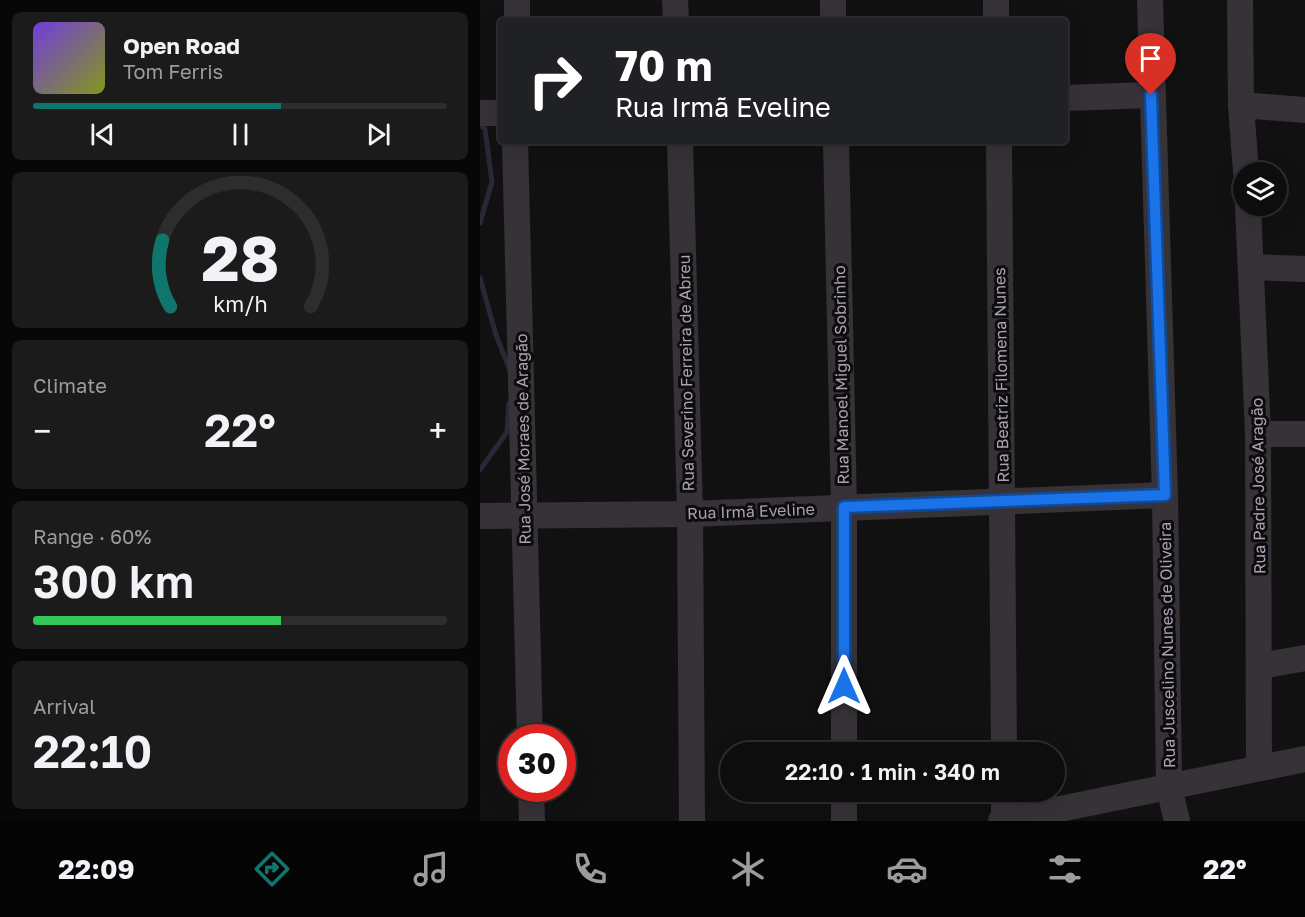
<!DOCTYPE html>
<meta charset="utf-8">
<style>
:root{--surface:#0e0d0e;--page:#1c1b1c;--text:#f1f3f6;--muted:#9b9c9e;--line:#2e2d2e;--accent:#0f766e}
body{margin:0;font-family:"Golos Text",sans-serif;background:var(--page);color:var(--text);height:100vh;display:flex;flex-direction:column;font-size:22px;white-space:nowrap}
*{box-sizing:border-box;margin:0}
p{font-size:20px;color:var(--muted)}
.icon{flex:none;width:33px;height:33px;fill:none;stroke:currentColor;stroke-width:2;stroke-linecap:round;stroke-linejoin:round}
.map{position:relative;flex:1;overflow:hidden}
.sheet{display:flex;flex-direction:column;gap:12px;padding:12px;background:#080708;width:480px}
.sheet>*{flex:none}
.hud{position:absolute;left:18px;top:18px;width:570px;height:126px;border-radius:6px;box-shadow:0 6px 24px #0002,0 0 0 2px var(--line);background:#202124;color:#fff;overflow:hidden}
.tools{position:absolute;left:753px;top:162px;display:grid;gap:12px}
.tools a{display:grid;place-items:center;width:54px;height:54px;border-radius:50%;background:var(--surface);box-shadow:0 6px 24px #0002,0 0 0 2px var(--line);font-size:30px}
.speed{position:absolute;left:18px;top:724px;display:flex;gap:12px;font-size:30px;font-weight:700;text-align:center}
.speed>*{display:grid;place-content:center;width:78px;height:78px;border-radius:50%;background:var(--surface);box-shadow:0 6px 24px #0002,0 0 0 2px var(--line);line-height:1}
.speed .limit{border:9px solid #d22;background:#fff;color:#111}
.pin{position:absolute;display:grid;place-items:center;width:51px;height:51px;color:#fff;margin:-62px -26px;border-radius:50% 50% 50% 0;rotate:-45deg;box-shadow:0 0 6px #0007}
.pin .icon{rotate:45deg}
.me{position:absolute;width:66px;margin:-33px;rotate:0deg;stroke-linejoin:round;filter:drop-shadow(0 0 4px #0008)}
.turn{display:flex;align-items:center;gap:21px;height:126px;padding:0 18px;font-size:27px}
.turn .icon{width:78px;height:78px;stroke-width:2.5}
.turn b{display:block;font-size:42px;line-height:51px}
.big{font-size:45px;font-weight:600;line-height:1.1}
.sheet .widget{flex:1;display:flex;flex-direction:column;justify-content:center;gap:9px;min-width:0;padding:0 21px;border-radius:9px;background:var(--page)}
.sheet .dial{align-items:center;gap:0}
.dial svg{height:156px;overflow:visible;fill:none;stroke:var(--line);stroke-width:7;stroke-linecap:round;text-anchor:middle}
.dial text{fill:var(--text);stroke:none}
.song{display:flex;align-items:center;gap:18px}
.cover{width:72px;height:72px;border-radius:9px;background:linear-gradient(135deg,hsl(260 70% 55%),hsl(70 70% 35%))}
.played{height:6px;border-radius:3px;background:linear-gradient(90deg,var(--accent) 60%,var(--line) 60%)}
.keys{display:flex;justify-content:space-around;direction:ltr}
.heat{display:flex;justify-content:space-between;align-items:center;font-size:33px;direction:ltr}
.charge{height:9px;border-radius:4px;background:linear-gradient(90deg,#34c759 60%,var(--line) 0)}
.trip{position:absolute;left:240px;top:742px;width:345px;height:60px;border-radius:30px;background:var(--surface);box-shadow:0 6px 24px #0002,0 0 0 2px var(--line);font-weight:600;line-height:60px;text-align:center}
.menu{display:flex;height:96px;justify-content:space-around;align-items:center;background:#060506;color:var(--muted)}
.menu .icon{width:42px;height:42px}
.menu .current{color:var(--accent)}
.menu b{font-size:27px;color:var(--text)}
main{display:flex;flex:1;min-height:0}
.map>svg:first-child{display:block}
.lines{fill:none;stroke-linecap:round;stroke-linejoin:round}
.stream{stroke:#2b2737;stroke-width:5}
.minor{stroke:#363238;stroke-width:26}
.route-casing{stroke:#114b97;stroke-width:15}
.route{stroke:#1a73e8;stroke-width:10}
.labels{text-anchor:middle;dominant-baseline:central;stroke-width:6;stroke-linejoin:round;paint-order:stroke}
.street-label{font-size:16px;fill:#aba1b4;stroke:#0d0c0d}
</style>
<main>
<section class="sheet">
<div class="widget">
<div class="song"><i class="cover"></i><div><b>Open Road</b><p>Tom Ferris</p></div></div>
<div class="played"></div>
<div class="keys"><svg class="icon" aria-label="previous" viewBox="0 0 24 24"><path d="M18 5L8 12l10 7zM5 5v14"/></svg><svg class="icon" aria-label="pause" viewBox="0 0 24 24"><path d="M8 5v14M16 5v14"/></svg><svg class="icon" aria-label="next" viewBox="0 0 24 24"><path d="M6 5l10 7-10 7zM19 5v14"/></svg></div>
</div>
<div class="widget dial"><svg viewBox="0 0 100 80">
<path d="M14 69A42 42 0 1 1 86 69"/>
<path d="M14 69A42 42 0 0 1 10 35" stroke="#0f766e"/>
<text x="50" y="56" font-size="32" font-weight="700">28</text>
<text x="50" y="72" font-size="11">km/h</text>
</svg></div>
<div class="widget"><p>Climate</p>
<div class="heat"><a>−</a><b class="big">22°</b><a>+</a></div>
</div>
<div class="widget"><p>Range · 60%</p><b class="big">300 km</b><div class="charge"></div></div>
<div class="widget"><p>Arrival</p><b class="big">22:10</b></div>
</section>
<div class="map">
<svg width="825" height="821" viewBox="0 0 825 821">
<rect width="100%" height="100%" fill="#121112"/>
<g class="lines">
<g class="stream">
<polyline points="0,125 5,129 12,182 0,223"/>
<polyline points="0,278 16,335 31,373"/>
<polyline points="0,470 27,432 29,403"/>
</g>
<g class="minor">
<polyline points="195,0 196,21"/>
<polyline points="353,0 353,21"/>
<polyline points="516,0 516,21"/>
<polyline points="670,0 685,495 689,787 697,821"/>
<polyline points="760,0 761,105 766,172"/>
<polyline points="37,21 37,0"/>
<polyline points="585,98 671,95"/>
<polyline points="761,105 825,110"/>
<polyline points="0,113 21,113"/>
<polyline points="35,141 50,738"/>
<polyline points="200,141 210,514 212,821"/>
<polyline points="356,141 364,507 364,753"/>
<polyline points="519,141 524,753"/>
<polyline points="768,206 778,434 779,768"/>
<polyline points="772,267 825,269"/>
<polyline points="778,434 825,434"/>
<polyline points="0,516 210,514 685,495"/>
<polyline points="780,666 825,658"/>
<polyline points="51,789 52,821"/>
<polyline points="364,792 364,821"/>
<polyline points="524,792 524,820"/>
<polyline points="521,821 825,759"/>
</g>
</g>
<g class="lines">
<defs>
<polyline id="route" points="364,686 364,507 685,495 671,95"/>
</defs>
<use href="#route" class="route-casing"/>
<use href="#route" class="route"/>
</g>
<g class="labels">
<g class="street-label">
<text transform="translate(206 373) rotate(-91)">Rua Severino Ferreira de Abreu</text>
<text transform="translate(361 375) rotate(-91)">Rua Manoel Miguel Sobrinho</text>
<text transform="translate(521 375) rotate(-91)">Rua Beatriz Filomena Nunes</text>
<text transform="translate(43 439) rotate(-91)">Rua José Moraes de Aragão</text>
<text transform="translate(778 486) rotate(-91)">Rua Padre José Aragão</text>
<text transform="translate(271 511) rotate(-2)">Rua Irmã Eveline</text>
<text transform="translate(687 645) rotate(-91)">Rua Juscelino Nunes de Oliveira</text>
</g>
</g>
</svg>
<div class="tools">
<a><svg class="icon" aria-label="layers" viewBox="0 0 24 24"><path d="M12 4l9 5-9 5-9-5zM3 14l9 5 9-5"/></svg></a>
</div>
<div class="speed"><div class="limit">30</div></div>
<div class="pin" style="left:671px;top:95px;background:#d93025"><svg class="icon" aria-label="arrive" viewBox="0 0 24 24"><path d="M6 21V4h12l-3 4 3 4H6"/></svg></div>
<svg class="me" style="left:364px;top:686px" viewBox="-20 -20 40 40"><path d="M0-17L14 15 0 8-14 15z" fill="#1a73e8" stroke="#fff" stroke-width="4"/></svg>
<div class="trip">22:10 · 1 min · 340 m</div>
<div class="hud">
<div class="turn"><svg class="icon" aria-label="right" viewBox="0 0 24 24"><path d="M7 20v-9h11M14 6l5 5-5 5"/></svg><div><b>70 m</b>Rua Irmã Eveline</div></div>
</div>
</div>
</main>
<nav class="menu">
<b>22:09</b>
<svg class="icon current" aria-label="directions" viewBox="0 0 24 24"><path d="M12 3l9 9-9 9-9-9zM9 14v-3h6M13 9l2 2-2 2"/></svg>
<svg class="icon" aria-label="music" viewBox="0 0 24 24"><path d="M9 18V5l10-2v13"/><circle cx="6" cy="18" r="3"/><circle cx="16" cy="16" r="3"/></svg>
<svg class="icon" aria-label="phone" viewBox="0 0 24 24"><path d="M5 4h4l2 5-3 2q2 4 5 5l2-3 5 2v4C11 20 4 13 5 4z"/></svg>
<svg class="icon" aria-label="climate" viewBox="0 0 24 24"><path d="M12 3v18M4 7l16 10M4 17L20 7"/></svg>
<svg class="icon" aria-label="car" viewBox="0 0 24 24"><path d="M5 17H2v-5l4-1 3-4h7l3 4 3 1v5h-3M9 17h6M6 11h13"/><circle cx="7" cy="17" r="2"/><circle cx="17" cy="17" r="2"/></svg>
<svg class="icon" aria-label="filters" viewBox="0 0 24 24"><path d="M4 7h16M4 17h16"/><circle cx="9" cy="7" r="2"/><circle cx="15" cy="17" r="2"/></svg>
<b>22°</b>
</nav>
